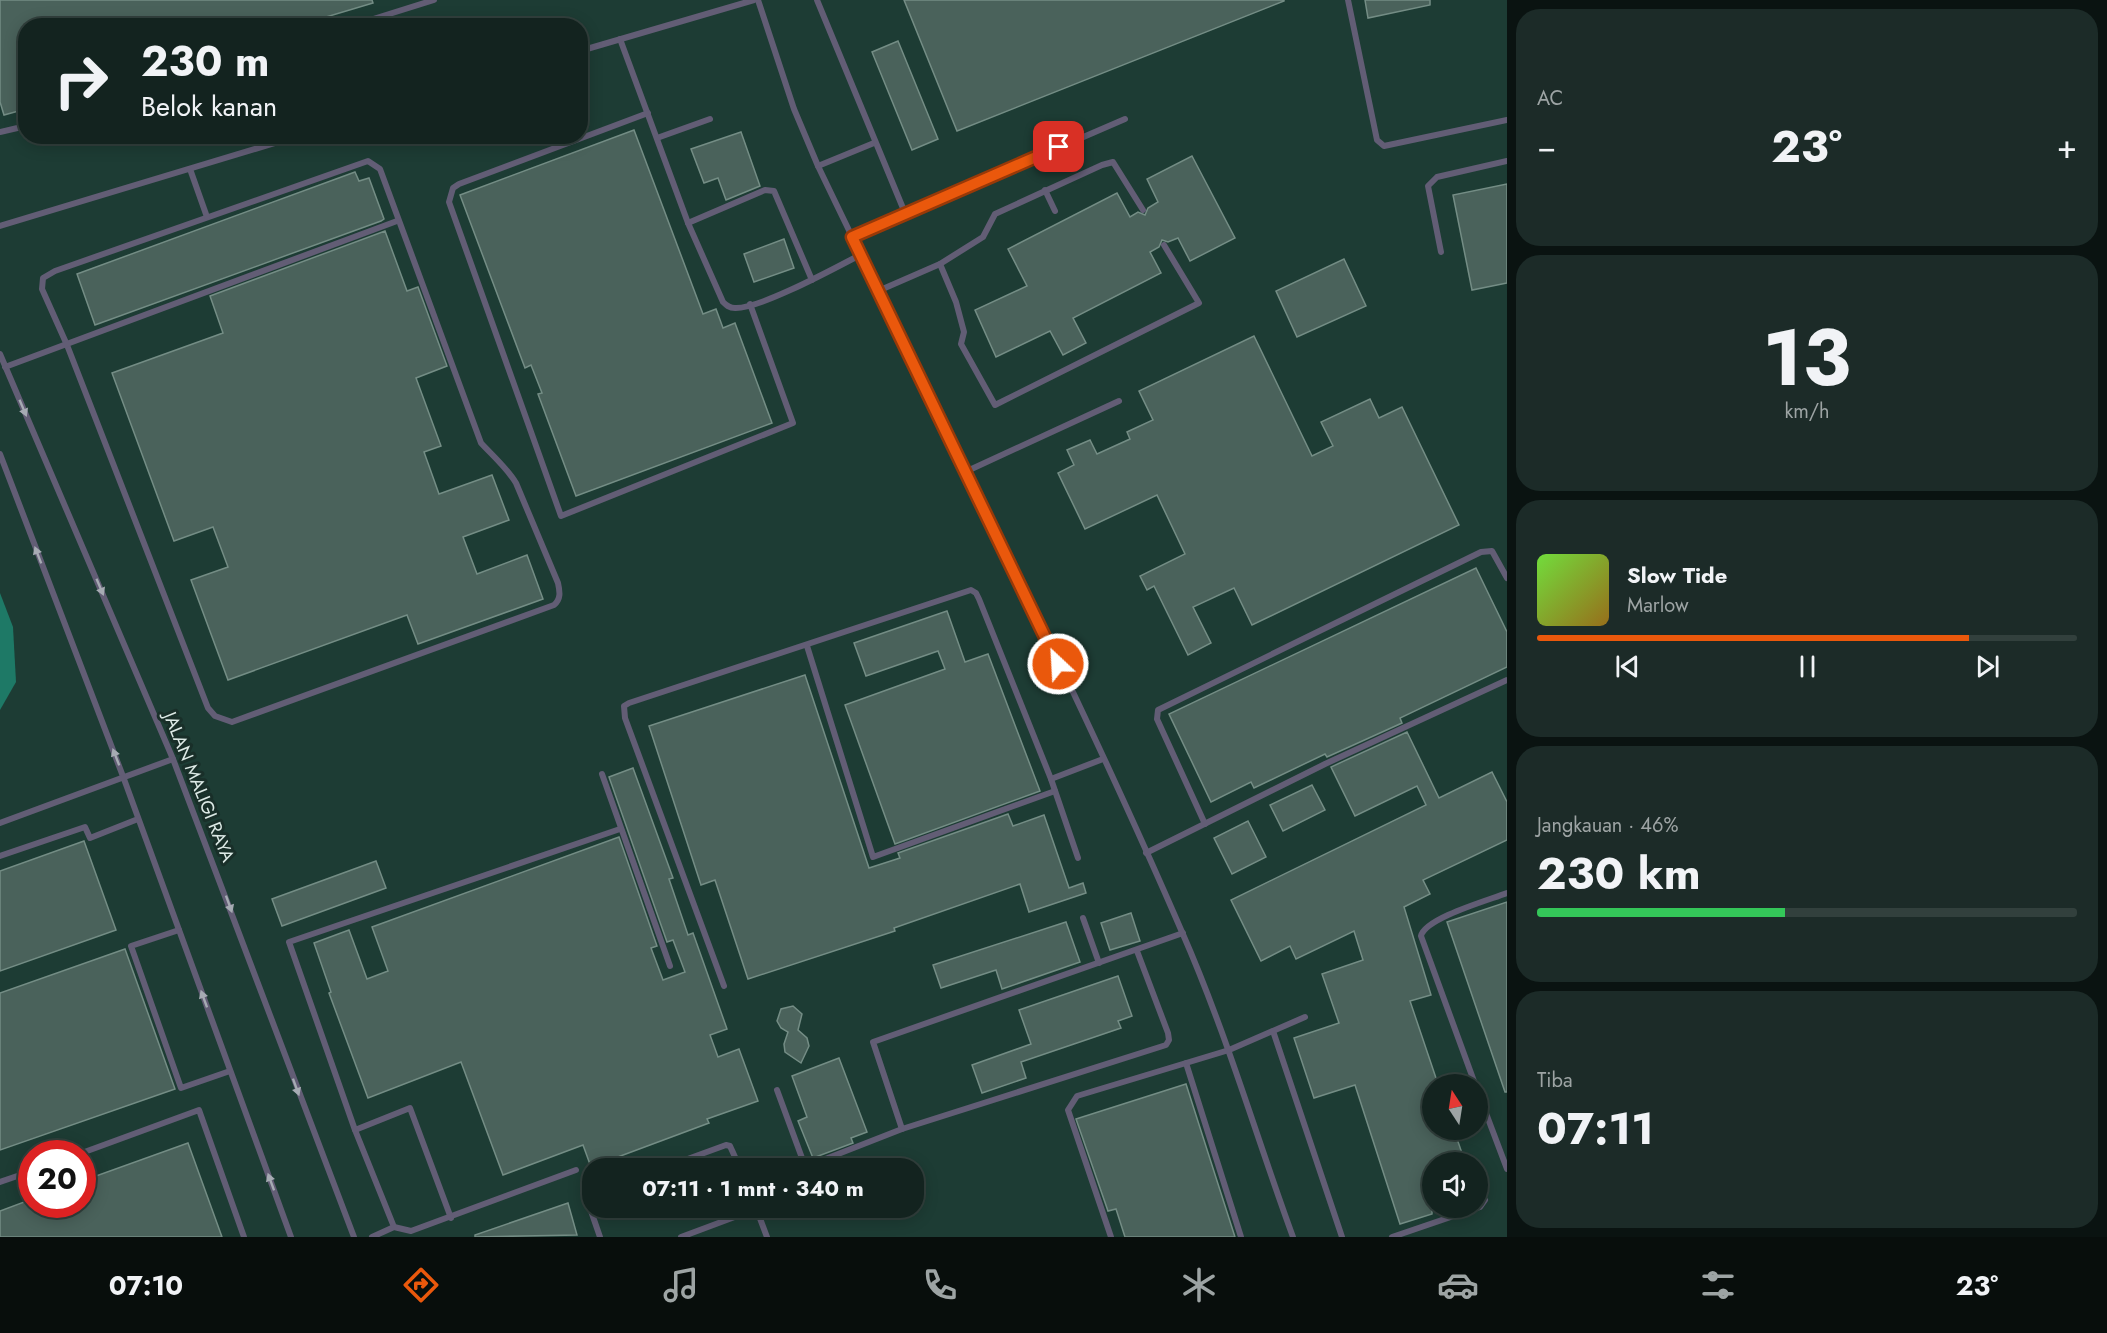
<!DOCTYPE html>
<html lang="id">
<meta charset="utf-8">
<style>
:root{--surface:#13231f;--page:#1c2b28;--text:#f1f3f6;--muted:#9da4a4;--line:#32403d;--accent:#ea580c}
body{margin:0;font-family:Jost,sans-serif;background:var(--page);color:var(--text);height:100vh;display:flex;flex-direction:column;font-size:22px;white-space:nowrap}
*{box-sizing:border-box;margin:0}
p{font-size:20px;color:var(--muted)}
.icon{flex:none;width:33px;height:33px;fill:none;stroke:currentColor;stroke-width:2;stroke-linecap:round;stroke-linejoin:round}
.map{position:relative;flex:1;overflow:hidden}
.sheet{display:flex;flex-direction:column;gap:9px;padding:9px;background:#0a1311;width:600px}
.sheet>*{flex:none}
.hud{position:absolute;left:18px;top:18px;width:570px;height:126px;border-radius:24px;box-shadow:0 3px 15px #0003,0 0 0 2px var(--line);background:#13231f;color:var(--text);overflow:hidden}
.needle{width:39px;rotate:348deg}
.tools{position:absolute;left:1422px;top:1074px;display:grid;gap:12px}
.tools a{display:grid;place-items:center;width:66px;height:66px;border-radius:50%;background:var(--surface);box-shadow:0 3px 15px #0003,0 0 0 2px var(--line);font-size:30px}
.speed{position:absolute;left:18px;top:1140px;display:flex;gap:12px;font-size:30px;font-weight:700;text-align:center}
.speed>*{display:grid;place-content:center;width:78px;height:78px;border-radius:50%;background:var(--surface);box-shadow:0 3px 15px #0003,0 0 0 2px var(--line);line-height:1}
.speed .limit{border:9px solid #d22;background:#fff;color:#111}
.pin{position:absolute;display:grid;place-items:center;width:51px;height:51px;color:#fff;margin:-26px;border-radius:12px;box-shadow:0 3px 9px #0006}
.me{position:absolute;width:66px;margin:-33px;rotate:335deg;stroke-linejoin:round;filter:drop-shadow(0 0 4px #0008)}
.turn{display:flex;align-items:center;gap:21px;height:126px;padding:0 24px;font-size:27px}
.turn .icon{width:78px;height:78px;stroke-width:2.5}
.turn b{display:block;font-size:42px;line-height:51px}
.big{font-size:45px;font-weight:700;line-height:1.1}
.sheet .tile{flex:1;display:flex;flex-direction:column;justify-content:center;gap:9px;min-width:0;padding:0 21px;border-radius:24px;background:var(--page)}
.sheet .dial{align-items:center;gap:0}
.dial b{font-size:78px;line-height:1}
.song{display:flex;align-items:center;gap:18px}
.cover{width:72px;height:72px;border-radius:9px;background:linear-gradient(135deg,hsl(100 70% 55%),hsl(40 70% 35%))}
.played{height:6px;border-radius:3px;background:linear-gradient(90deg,var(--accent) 80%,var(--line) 80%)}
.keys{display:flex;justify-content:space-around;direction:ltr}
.heat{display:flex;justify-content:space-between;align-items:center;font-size:33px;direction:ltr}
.charge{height:9px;border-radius:4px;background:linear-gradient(90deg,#34c759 46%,var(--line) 0)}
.trip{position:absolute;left:582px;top:1158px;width:342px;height:60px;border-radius:24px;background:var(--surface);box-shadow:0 3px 15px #0003,0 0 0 2px var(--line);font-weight:700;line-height:60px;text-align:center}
.dock{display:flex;height:96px;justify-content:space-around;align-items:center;background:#080e0c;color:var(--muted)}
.dock .icon{width:42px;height:42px}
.dock .active{color:var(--accent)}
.dock b{font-size:27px;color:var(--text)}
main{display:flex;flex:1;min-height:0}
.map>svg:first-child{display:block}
.built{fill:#1d3c34;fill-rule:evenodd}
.water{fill:#1e7966}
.building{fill:#4a625b;stroke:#748d85;stroke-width:1.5}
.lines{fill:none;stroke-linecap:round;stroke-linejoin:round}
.service{stroke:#625d75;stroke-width:6}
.oneway{fill:#a6abb3}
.route-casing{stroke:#983908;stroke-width:15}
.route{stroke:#ea580c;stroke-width:10}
.labels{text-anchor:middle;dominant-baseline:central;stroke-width:6;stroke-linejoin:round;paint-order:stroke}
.street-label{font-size:18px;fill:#ddeae6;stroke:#192f29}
</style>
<main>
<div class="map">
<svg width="1507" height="1237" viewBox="0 0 1507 1237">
<rect width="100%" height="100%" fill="#192f29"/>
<path class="built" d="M0 0H1507V1237H0ZM26 26H580V136H26ZM1432 1084H1478V1130H1432ZM32 1154H82V1204H32ZM1432 1162H1478V1208H1432ZM592 1168H914V1208H592Z"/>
<polygon class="water" points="0,593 13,627 16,682 0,710"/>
<g class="building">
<polygon points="0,0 372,0 373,3 296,26 26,26 26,109 4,115 0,102"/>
<polygon points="904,0 1284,0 1284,1 957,131"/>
<polygon points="1365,0 1430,0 1430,5 1368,18"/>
<polygon points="898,41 938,139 912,150 872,52"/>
<polygon points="634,130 703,314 716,309 723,328 735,323 772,423 576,496 538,394 542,393 531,365 525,368 460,195"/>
<polygon points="741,132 760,186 726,200 718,178 704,183 691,149"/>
<polygon points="1192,156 1235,238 1190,261 1178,238 1168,242 1162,240 1159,247 1150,252 1161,273 1073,318 1086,343 1063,355 1050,331 996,357 975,310 1027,286 1008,249 1117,193 1130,217 1138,212 1145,215 1148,208 1158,202 1147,179"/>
<polygon points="355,172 359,181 369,178 384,219 381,221 95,325 77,274"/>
<polygon points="1507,184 1507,283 1472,290 1453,195"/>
<polygon points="385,231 407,291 418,287 447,366 416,378 441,446 424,452 439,494 492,475 509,520 463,537 477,574 527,555 543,599 418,644 407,615 228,680 191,580 228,567 213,527 174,541 112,373 223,333 210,296"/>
<polygon points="784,239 794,268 754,282 744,254"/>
<polygon points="1344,259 1366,306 1297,337 1276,291"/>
<polygon points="1254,336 1312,456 1333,446 1321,422 1370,399 1379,418 1402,407 1459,525 1252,625 1234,588 1193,607 1211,643 1188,655 1154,586 1147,590 1140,576 1185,554 1157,495 1085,529 1058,473 1074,465 1067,450 1090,440 1097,454 1130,439 1127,432 1153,420 1139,391"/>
<polygon points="1476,568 1507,632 1507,667 1400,718 1402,723 1327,757 1325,754 1254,788 1251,782 1211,802 1169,714"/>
<polygon points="947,611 965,662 988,654 1040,791 895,844 845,705 945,669 938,651 866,676 854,643"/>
<polygon points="805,675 869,868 900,858 898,853 1008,814 1013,826 1044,815 1069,888 1083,883 1086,893 1029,912 1020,884 894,928 895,931 748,979 715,880 701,885 649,726"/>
<polygon points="1407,732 1439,798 1492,772 1507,802 1507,840 1423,880 1430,894 1404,907 1431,995 1410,1001 1438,1084 1432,1084 1432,1130 1454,1130 1465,1162 1432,1162 1432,1214 1400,1224 1355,1085 1314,1098 1294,1038 1339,1023 1322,974 1363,960 1354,931 1296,959 1290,946 1261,961 1231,900 1426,805 1417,786 1355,816 1331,767"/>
<polygon points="633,768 673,878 669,879 688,935 693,933 727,1029 710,1035 718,1057 739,1049 758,1101 707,1119 709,1123 591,1167 583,1145 503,1175 461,1062 368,1098 329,993 331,992 314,943 349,930 367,979 388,971 372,927 619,837 657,946 651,948 663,980 685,972 673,940 667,942 609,777"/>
<polygon points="1312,785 1325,810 1283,831 1270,805"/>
<polygon points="1248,821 1266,857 1232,874 1214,838"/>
<polygon points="84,841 116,930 0,971 0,871"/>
<polygon points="376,861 386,888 282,926 272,899"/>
<polygon points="1507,902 1507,1092 1505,1092 1447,922"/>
<polygon points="1131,913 1140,941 1110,950 1101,923"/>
<polygon points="1066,922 1080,962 1002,989 996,970 941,988 933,965"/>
<polygon points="125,949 175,1089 0,1150 0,993"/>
<polygon points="1118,976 1132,1016 1118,1021 1121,1028 1021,1062 1026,1078 982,1093 972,1065 1031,1044 1019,1010"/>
<polygon points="793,1006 802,1014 798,1030 807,1038 809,1046 801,1063 785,1052 784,1044 788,1032 781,1028 777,1021 781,1009"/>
<polygon points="839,1058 867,1132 851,1138 853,1143 813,1158 798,1121 807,1117 792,1076"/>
<polygon points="1186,1084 1235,1237 1125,1237 1116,1209 1108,1211 1076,1119"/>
<polygon points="188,1143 222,1237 0,1237 0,1211 32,1199 32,1204 82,1204 82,1181"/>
<polygon points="568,1203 577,1235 475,1237 475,1235"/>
</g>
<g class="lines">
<g class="service">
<path d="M758 0 794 109 818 166C940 421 1070 673 1182 932 1226 1032 1256 1136 1293 1237"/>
<polyline points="817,0 905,213"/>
<polyline points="1348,0 1377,140 1384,146 1507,120"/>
<polyline points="351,26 434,0"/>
<path d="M620 39 688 223 723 302C726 305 729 308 735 308 760 309 835 268 860 255"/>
<polyline points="580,51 754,0"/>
<polyline points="648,113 459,184 453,188 449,202 561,516 793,423 750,304"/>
<polyline points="0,132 26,126"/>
<polyline points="657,138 710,119"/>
<path d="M368 161 380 169 481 443C493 456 507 468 516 483L558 583C560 592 561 599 554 605L232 722 215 716 208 708 67 345 42 289 43 278 55 271Z"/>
<polyline points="818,166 874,143"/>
<polyline points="190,169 207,217"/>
<polyline points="1045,190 1055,211"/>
<polyline points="688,223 765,190 774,191 812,280"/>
<polyline points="0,226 298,136"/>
<polyline points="852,237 1125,119"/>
<polyline points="1441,252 1428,186 1437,177 1507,161"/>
<polyline points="940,264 956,302 964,332 961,344 995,405 1199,303 1164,245"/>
<polyline points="878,291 940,264 983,237 995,214 1102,165 1113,162 1143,210"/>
<polyline points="0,354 173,759 354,1237"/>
<polyline points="5,367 397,221"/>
<polyline points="0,454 124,779 291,1237"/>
<polyline points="965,472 1119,401"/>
<polyline points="807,646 873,857 1055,791"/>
<polyline points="602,774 670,966"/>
<polyline points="1051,779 1103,759"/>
<polyline points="0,823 173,759"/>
<polyline points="1205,824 1157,719 1158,710 1481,552 1492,551 1507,578"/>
<polyline points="1146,853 1325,764 1507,680"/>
<polyline points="0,856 85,827 90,838 138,819"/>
<polyline points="1083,918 1099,963"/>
<polyline points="179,930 131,946 181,1088 230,1071"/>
<polyline points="1137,951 1168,1033 1169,1040 1166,1045 902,1129 873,1042 1183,933"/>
<polyline points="724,986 625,718 624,706 629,703 971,590 976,593 979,599 1051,779 1078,858"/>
<polyline points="1273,1031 1342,1237"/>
<polyline points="1186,1063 1241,1237"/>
<path d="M1475 1084 1421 936C1425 918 1489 900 1507 893"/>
<polyline points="777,1090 802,1158 810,1165 902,1129"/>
<polyline points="1478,1092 1507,1169"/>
<polyline points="355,1130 394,1227"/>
<polyline points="79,1154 199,1110 244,1237"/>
<polyline points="663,1168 726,1145 730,1146 740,1168"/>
<polyline points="0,1182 32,1171"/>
<polyline points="592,1199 590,1208 600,1237"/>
<polyline points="756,1208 767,1237"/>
<polyline points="451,1218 410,1108 355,1130 289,942 620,829"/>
<polyline points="372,1237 394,1227 411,1231 576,1170"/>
<polyline points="681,1237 756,1209"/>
<polyline points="1111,1237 1068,1110 1077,1096 1229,1050 1305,1017"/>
<polyline points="1392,1237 1480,1207 1485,1200"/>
</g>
</g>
<defs><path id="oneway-solid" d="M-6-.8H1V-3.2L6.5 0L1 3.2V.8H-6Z" transform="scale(1.5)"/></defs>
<g class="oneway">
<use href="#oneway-solid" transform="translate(23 408) rotate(67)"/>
<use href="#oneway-solid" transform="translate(38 555) rotate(-111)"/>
<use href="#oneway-solid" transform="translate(100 587) rotate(67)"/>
<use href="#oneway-solid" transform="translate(116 757) rotate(-111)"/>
<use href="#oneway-solid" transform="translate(229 904) rotate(70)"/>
<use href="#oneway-solid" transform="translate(204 999) rotate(-110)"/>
<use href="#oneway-solid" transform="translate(296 1087) rotate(70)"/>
<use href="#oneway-solid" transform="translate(271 1182) rotate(-110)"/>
</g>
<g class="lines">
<defs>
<polyline id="route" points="1058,664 852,237 1059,147"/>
</defs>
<use href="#route" class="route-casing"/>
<use href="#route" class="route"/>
</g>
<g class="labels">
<g class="street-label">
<text transform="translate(199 787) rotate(68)">JALAN MALIGI RAYA</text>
</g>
</g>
</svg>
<div class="tools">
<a><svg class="needle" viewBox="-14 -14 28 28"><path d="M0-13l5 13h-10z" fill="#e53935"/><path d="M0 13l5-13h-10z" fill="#9da4a4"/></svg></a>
<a><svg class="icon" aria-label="sound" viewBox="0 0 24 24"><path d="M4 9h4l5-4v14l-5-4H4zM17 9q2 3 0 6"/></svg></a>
</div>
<div class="speed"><div class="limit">20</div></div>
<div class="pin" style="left:1059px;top:147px;background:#d93025"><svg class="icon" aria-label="arrive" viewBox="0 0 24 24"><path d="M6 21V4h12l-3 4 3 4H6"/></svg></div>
<svg class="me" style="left:1058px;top:664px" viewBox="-20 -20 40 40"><circle r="17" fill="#ea580c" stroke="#fff" stroke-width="3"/><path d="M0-11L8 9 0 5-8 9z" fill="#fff"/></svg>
<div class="trip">07:11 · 1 mnt · 340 m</div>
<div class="hud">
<div class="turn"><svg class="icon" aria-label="right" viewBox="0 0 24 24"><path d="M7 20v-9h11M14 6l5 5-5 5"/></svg><div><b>230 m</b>Belok kanan</div></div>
</div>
</div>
<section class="sheet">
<div class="tile"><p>AC</p>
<div class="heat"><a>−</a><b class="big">23°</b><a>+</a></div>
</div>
<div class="tile dial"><b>13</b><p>km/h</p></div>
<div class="tile">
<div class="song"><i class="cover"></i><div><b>Slow Tide</b><p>Marlow</p></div></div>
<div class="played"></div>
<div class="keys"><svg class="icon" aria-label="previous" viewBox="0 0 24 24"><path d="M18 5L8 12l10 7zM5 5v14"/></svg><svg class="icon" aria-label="pause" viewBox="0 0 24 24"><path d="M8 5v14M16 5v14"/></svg><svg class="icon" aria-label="next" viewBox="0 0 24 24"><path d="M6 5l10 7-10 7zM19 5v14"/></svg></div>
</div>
<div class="tile"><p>Jangkauan · 46%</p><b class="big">230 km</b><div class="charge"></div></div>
<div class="tile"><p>Tiba</p><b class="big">07:11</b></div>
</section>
</main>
<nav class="dock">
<b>07:10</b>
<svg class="icon active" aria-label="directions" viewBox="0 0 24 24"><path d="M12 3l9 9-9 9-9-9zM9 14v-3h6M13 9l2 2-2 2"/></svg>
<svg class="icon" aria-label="music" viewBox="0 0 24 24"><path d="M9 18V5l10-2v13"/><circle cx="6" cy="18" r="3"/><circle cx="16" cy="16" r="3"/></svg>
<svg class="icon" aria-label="phone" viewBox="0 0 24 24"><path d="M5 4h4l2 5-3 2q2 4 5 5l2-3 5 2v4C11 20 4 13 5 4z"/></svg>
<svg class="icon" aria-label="climate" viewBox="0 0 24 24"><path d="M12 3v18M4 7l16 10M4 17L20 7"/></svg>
<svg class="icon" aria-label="car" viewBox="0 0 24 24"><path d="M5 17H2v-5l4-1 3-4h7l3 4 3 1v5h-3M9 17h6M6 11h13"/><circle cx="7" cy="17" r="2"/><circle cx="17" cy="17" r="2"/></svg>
<svg class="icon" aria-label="filters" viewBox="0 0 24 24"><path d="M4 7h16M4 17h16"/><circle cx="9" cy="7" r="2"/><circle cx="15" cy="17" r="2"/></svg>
<b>23°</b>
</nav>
